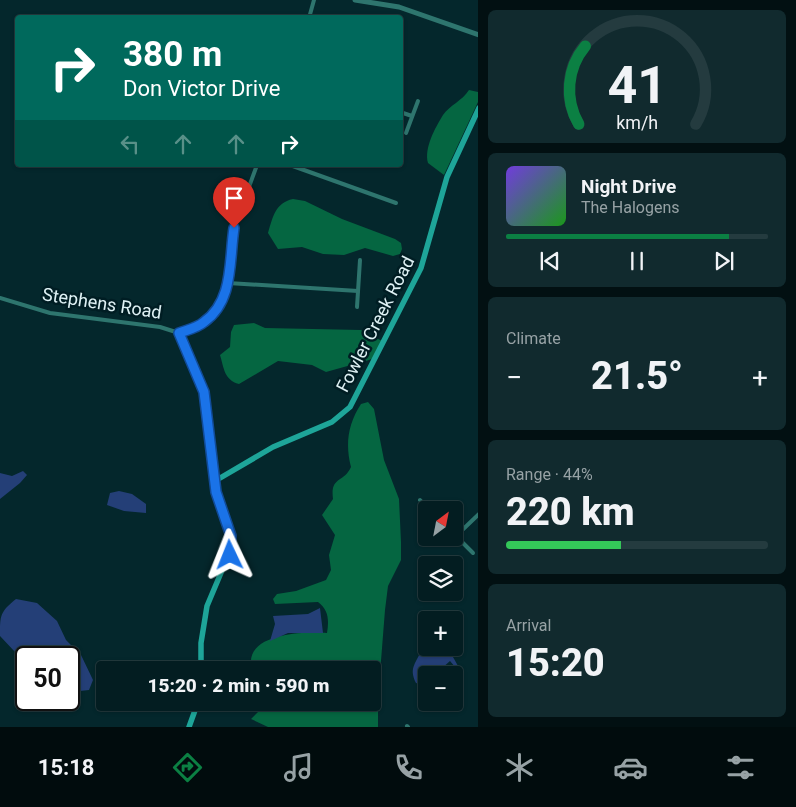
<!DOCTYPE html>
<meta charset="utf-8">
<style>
:root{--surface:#031d21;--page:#112a2e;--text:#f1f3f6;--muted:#97a2a5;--line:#243b3f;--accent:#0b8043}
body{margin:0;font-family:Roboto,sans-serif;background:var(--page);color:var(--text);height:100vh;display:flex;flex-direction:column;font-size:19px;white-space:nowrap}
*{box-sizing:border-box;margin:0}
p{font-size:16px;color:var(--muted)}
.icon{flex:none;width:28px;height:28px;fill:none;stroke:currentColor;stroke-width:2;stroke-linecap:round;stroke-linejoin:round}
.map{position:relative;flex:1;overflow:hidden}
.drawer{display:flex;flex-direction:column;gap:10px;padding:10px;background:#021012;width:318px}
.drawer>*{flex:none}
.hud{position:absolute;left:15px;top:15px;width:388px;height:152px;border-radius:5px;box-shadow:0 1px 4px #0004,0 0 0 1px var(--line);background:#00695c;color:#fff;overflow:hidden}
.needle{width:32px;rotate:32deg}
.controls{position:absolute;left:418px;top:501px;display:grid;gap:10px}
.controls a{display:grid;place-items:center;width:45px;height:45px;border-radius:5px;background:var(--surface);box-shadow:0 1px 4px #0004,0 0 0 1px var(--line);font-size:25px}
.speed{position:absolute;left:15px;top:646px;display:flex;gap:10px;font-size:25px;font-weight:700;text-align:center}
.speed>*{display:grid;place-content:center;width:65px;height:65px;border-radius:50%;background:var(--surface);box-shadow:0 1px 4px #0004,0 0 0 1px var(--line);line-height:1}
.speed .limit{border:2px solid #111;border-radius:8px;background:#fff;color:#111}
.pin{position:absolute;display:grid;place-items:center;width:42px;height:42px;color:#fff;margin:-51px -21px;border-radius:50% 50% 50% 0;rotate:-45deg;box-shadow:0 0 5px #0007}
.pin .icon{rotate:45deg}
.me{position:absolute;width:55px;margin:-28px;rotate:358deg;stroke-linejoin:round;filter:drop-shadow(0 0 4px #0008)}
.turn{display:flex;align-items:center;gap:18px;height:105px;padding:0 25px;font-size:22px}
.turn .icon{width:65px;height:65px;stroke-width:2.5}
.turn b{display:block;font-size:35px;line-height:42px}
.lanes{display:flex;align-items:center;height:48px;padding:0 25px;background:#0003;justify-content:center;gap:25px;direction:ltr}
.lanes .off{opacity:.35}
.big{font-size:38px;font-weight:800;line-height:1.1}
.drawer .tile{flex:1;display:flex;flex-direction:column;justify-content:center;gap:8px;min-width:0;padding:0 18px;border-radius:8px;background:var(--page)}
.drawer .dial{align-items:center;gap:0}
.dial svg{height:130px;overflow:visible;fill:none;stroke:var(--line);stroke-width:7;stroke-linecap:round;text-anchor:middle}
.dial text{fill:var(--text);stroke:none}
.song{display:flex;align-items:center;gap:15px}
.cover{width:60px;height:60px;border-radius:8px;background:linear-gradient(135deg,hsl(260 70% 55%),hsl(120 70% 35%))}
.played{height:5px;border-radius:2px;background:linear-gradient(90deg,var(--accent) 85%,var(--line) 85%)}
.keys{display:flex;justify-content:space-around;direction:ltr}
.heat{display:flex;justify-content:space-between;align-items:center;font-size:28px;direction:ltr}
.charge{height:8px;border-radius:4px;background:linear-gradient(90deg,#34c759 44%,var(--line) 0)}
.trip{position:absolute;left:96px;top:661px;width:285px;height:50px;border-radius:5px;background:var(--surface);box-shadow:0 1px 4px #0004,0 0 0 1px var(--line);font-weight:800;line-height:50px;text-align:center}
.menu{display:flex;height:80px;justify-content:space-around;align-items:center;background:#010c0d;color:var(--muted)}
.menu .icon{width:35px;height:35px}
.menu .current{color:var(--accent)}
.menu b{font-size:22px;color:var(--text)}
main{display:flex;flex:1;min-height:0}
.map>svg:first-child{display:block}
.forest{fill:#056641}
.water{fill:#243f77}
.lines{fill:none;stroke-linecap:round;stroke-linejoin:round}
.minor{stroke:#2e756e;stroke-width:4}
.tertiary{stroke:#2e756e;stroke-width:5}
.secondary{stroke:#1ea599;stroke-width:5.5}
.route-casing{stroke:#114b97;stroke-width:12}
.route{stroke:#1a73e8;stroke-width:9}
.labels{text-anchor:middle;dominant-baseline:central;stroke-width:5;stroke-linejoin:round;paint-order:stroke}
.street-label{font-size:18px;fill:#def1f4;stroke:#001d23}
</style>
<main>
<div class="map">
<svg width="479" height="727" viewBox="0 0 479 727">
<rect width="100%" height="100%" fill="#04272c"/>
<g class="forest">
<path d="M469 90 478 92V102L444 175 428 163C424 148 435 128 443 115 450 105 462 101 469 90Z"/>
<path d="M293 199 305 201 342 219 395 239 401 243 402 249 400 254 393 256 365 248 344 255 323 254 302 247 278 249 268 233C273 217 275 203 293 199Z"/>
<path d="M254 323 265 328 361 330 384 342 376 357 369 360 326 372 312 365 278 361 239 384C224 380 224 368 220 355L230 347 231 332 234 325Z"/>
<path d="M368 402 374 409 384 460 399 499 401 542V560L388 586 385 610 378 699V727H268L251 719 262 708 332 709 337 703 372 702V670H263L251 664C248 633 306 631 327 633 329 621 329 610 318 602L275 604 273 599 277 594 296 591 326 580 331 570 329 555 335 535 322 515 333 499C330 476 344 483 351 467 345 444 348 424 361 404Z"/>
</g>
<g class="water">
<polygon points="23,471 27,475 20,483 0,499 0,473 12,476"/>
<polygon points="119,491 132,494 146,504 146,513 124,511 107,505 110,493"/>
<path d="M16 599 37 603 57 621 66 640 81 655 93 680 89 690 80 691 69 683V658L28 657 16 653 0 636C0 615 0 612 16 599Z"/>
<polygon points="320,608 323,633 288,633 270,641 275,624 273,616 308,614"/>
<path d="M426 634V648H448L458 666 456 668 450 661 441 669 440 675H426V686L416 683C408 667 417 663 422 648 423 645 422 640 423 636Z"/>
<polygon points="460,668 464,676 457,690 454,690 454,675 449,675"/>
</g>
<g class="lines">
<g class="minor">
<polyline points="309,18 314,0"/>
<polyline points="400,112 412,116"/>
<polyline points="406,133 418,101"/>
<polyline points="290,165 396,203"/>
<polyline points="228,283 358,291"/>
<polyline points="0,298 50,313 160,327 179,333 203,387 215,481"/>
<polyline points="357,307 360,260"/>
<polyline points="179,333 204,322 220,302 228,283 234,228 257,165"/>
<polyline points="420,500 429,510"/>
<polyline points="454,534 473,553"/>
<polyline points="456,536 479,514"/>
<polyline points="407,726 408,727"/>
</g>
<polyline class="tertiary" points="355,0 399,7 479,35"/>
<g class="secondary">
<polyline points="201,670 201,643 207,606 231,549 231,535 215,481 273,447 332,422 350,407 421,268 447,177 479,108"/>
<polyline points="189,727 198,702"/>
</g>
</g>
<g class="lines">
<defs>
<path id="route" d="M230 555 231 536 216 492 204 392 179 333C187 330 197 328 204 322 234 301 229 260 234 228"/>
</defs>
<use href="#route" class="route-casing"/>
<use href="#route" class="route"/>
</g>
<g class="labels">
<g class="street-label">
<text transform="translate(102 303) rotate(9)">Stephens Road</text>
<text transform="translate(375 324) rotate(-63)">Fowler Creek Road</text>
</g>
</g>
</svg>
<div class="controls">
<a><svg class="needle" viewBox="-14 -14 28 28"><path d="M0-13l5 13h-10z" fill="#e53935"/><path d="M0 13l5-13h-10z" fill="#97a2a5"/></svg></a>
<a><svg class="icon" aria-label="layers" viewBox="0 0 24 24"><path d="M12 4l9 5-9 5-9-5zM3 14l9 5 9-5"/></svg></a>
<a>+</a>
<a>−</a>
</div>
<div class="speed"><div class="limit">50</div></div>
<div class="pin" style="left:234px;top:228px;background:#d93025"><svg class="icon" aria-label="arrive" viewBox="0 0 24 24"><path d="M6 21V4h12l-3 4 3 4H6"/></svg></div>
<svg class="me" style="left:230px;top:555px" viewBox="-20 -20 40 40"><path d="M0-17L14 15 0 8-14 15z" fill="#1a73e8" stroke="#fff" stroke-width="4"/></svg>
<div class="trip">15:20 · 2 min · 590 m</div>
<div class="hud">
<div class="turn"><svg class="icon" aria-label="right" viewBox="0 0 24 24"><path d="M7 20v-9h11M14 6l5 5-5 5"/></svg><div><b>380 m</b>Don Victor Drive</div></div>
<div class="lanes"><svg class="icon off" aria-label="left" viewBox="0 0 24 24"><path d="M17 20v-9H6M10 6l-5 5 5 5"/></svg><svg class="icon off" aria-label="ahead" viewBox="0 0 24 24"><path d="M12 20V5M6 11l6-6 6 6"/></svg><svg class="icon off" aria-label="ahead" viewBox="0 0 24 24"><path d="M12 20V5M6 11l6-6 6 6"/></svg><svg class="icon" aria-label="right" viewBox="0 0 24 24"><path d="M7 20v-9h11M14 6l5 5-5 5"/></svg></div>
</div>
</div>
<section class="drawer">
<div class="tile dial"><svg viewBox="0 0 100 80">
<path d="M14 69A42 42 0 1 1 86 69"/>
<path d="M14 69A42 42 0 0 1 18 21" stroke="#0b8043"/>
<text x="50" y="56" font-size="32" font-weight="700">41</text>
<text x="50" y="72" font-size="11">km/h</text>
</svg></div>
<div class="tile">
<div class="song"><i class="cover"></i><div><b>Night Drive</b><p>The Halogens</p></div></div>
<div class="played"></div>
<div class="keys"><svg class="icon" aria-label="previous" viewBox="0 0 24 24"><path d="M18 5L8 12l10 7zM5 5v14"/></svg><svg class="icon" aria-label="pause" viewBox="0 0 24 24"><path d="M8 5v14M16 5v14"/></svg><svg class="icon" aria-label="next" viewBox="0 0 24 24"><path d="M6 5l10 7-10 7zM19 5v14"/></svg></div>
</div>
<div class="tile"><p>Climate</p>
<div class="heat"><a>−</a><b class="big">21.5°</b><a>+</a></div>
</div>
<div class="tile"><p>Range · 44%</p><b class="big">220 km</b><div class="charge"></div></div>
<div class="tile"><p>Arrival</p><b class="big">15:20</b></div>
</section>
</main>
<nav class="menu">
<b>15:18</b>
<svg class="icon current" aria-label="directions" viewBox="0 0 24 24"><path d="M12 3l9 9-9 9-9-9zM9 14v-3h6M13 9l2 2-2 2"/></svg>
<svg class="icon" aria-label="music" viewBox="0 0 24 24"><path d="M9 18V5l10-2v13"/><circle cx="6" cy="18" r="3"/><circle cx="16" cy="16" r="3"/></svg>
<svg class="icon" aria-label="phone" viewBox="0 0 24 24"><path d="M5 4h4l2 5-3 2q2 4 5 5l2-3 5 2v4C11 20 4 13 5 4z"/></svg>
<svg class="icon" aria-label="climate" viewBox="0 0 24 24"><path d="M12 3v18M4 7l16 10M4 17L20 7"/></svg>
<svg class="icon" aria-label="car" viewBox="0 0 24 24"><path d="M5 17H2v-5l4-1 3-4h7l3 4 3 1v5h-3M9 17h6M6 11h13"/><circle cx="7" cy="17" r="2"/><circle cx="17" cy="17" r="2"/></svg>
<svg class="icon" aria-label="filters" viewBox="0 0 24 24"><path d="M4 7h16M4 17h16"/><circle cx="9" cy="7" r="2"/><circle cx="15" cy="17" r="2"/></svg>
</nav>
